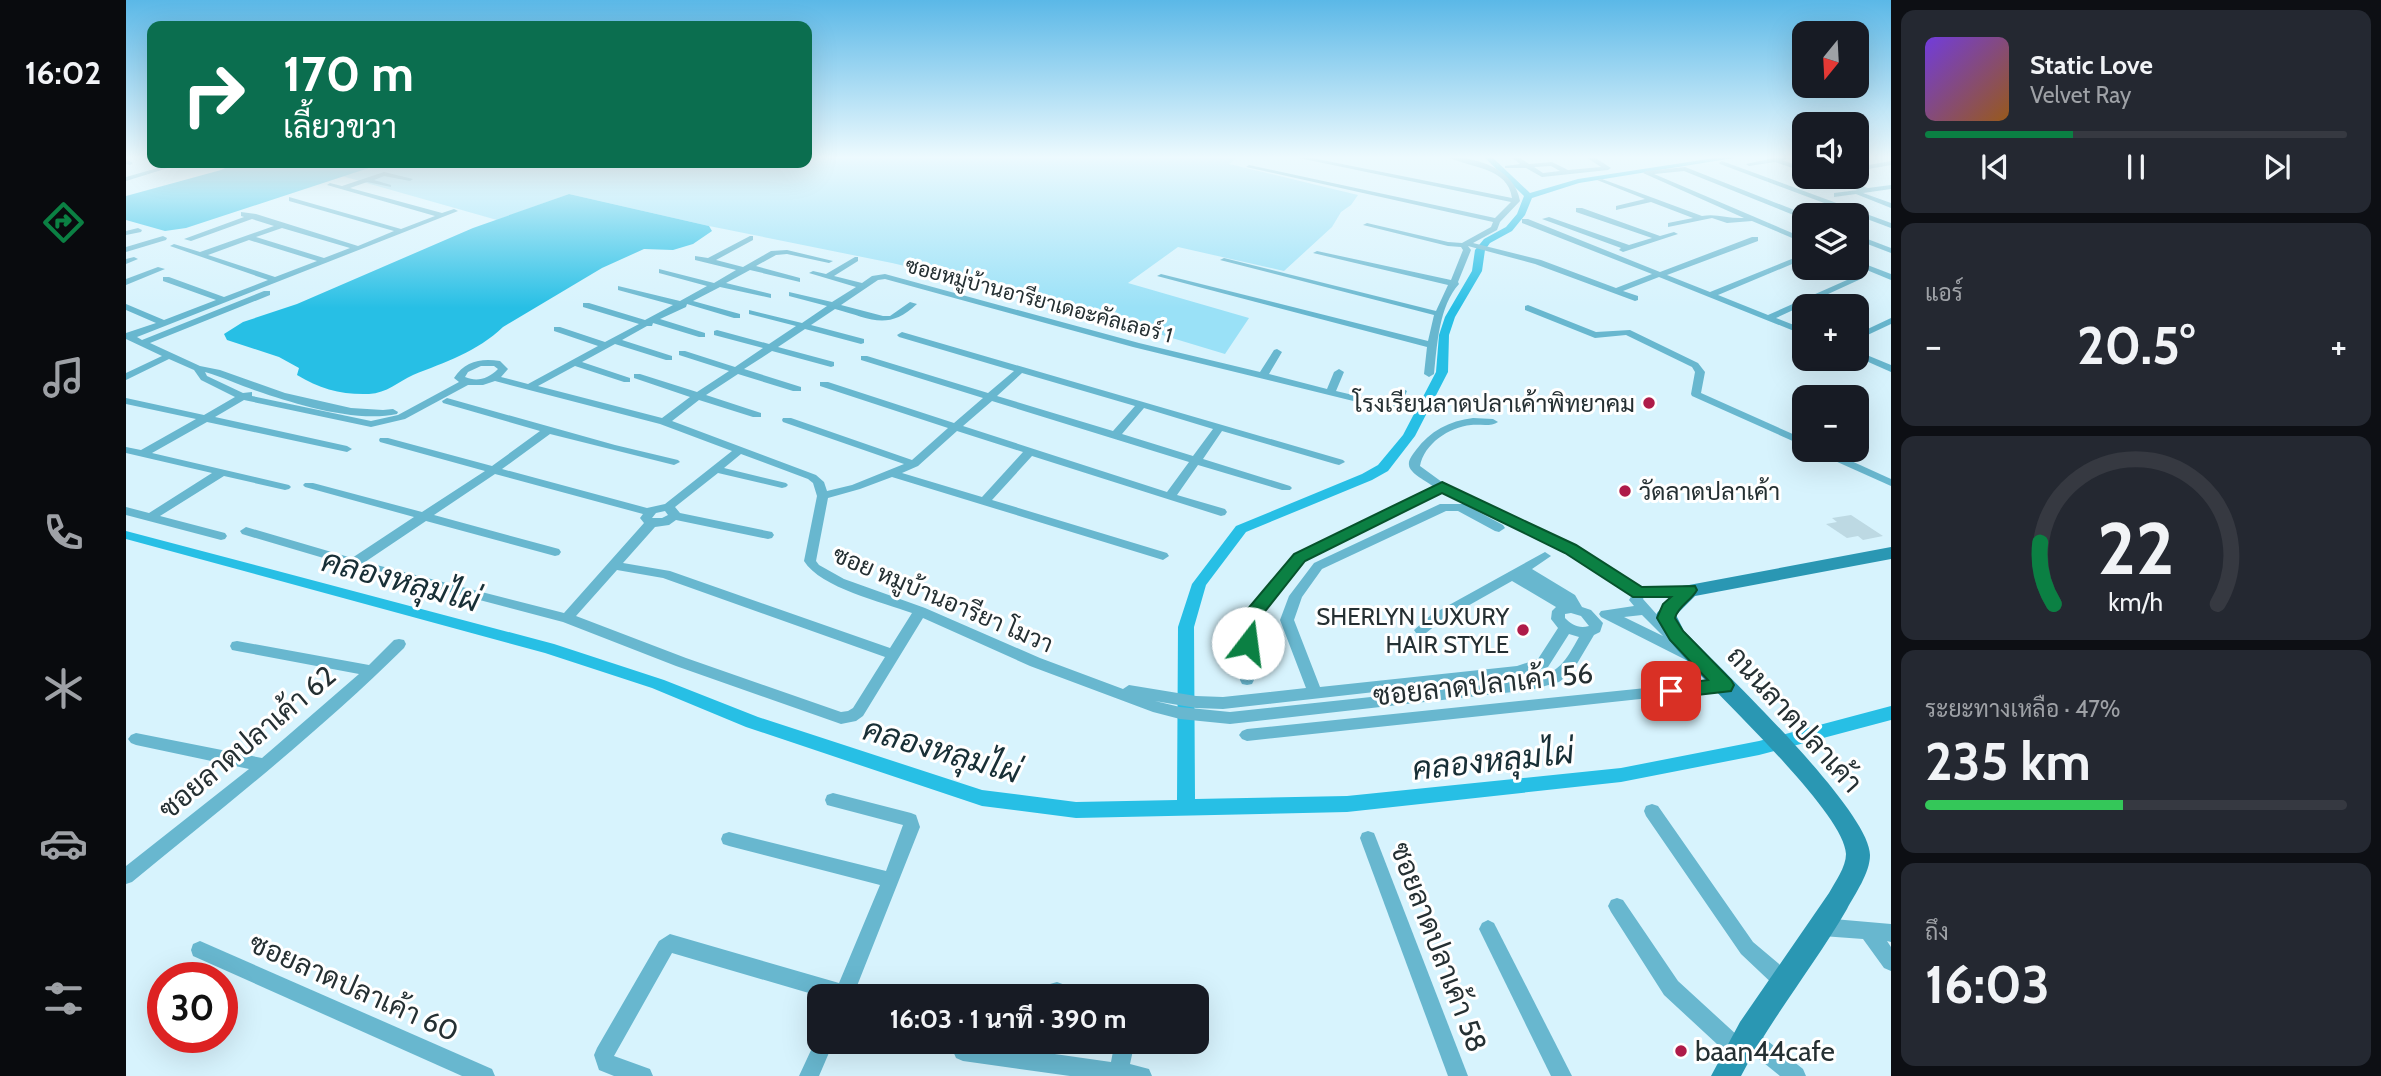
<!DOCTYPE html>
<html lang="th">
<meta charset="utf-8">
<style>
:root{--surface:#171b24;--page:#242831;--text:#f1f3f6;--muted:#9ea1a6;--line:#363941;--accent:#0b8043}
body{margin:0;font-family:Cabin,Sarabun,sans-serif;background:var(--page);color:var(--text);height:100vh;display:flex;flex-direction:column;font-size:26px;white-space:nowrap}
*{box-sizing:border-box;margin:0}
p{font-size:23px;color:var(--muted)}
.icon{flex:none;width:38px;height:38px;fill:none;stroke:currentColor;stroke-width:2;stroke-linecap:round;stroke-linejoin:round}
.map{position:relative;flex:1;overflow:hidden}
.side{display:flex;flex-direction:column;gap:10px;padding:10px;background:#0d0f14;width:490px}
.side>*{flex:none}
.hud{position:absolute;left:21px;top:21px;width:665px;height:147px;border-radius:14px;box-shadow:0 7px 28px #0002;background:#0b6e4f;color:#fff;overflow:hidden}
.needle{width:46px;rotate:198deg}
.tools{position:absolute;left:1666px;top:21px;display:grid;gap:14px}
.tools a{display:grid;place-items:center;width:77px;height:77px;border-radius:14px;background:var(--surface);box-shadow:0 7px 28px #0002;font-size:35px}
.speed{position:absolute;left:21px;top:962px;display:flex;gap:14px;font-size:35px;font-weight:700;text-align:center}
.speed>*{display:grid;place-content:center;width:91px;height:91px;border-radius:50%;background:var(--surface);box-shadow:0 7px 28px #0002;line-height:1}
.speed .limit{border:10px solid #d22;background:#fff;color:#111}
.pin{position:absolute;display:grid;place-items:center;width:60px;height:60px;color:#fff;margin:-30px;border-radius:14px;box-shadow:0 4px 10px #0006}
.me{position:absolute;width:77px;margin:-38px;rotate:15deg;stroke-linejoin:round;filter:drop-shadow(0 0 5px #0008)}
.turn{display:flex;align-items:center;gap:24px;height:147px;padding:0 21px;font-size:32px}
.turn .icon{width:91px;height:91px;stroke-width:2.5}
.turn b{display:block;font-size:49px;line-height:60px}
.big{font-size:52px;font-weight:700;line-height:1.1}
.side .tile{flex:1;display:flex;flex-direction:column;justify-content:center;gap:10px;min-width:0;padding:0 24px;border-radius:14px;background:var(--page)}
.side .dial{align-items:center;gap:0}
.dial svg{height:182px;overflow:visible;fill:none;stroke:var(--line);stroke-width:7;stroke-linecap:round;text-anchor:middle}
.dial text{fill:var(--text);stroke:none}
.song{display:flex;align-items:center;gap:21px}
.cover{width:84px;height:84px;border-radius:10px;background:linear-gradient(135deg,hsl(260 70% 55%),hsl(30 70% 35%))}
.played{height:7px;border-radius:4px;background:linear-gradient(90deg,var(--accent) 35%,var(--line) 35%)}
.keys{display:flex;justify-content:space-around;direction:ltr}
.heat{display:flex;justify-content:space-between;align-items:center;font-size:38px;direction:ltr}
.charge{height:10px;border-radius:5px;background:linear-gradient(90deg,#34c759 47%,var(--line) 0)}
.trip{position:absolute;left:681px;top:984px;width:402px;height:70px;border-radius:14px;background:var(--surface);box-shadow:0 7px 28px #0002;font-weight:700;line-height:70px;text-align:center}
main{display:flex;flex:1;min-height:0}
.menu{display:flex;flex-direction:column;width:126px;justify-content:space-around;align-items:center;background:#090b0e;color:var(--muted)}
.menu .icon{width:49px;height:49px}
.menu .selected{color:var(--accent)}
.menu b{font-size:32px;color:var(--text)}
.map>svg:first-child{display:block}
.green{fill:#9ae1f7}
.water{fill:#27bfe5}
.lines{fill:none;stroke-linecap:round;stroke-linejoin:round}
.canal{fill:#27bfe5;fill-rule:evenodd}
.building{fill:#bdd9e3}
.street{fill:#68b7cf;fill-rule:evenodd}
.secondary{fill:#2a97b3;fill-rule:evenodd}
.route{fill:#0b8043;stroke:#07532c;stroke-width:2}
.poi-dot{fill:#ae1b49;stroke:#fff;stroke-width:2.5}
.labels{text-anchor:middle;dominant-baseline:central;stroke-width:6;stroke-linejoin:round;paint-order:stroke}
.far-street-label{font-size:21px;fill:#253033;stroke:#fff}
.poi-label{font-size:24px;fill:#253033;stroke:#fff;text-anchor:end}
.street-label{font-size:24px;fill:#253033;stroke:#fff}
.near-street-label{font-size:28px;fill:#253033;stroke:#fff}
.near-poi-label{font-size:28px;fill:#253033;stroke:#fff;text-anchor:start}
.near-water-label{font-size:32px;font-style:italic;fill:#182f36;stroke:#fff}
</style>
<main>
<nav class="menu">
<b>16:02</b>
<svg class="icon selected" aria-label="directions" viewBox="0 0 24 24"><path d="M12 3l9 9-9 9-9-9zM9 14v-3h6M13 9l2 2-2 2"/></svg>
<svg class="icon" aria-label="music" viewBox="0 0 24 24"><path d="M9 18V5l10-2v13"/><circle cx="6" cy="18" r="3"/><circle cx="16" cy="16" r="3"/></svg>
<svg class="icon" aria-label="phone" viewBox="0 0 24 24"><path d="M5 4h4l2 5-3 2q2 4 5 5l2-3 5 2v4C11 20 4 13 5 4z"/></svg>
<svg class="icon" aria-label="climate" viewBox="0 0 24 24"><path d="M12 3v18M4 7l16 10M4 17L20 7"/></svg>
<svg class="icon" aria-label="car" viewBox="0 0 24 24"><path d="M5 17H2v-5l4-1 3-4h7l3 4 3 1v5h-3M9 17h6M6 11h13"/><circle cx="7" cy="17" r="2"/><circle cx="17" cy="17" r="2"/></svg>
<svg class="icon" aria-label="filters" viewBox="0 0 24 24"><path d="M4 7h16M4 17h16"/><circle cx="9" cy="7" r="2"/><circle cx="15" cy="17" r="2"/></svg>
</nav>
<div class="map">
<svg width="1765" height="1076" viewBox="0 0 1765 1076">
<rect width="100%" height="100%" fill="#d7f3fd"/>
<polygon class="green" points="681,157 1107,157 1111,158 1103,164 1232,195 1225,205 1215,212 1206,227 1158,271 1052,247 1002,283 1123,318 1099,354 907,296 766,263 583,226 443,194 371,220 216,176 258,163 681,163"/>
<g class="water">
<polygon points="110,163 258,163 60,228 39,231 0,220 0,196 95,170"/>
<path d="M443 194 583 226 586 231 567 244 547 250 518 249 476 268 377 327C351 352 319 362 287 375 272 382 261 393 243 394 216 395 194 389 171 375L173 368 153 357 101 340 98 334 117 322 171 304 347 228Z"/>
</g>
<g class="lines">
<polygon class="canal" points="1358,157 1366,157 1404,193 1452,179 1595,157 1614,157 1453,183 1406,198 1399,215 1386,231 1364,243 1359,250 1356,271 1329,317 1323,335 1322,372 1289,436 1262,471 1246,480 1120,532 1080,585 1068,627 1069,799 1221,796 1495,768 1633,741 1765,706 1765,720 1633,755 1495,782 1221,812 950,818 856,806 620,727 526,688 419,653 0,539 0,531 428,644 538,680 632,717 856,790 950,802 1051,800 1052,627 1066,584 1110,526 1236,474 1252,465 1277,435 1310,372 1313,335 1319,317 1346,271 1349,250 1358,239 1380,227 1391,214 1398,196"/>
</g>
<polygon class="building" points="1725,515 1757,536 1737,540 1732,536 1721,538 1700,524 1711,522 1706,518"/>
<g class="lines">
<g class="street">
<path d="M1168 157H1181L1386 198C1382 167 1344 168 1322 157 1351 157 1389 169 1394 201L1374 222 1371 230 1347 243 1415 260 1490 288 1526 274 1396 223V219H1402L1534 272 1626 237H1632V241L1541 275 1584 292 1678 254V259L1592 295 1642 315 1730 276 1737 278 1650 318 1678 329V335L1533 277 1497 291 1512 296V300L1509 301 1409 264 1342 246 1345 250 1332 282 1333 284C1313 306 1311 345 1308 374L1303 377 1298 374 1301 347 1031 276 1035 274 1302 341 1308 315 1094 260 1098 258 1310 311 1322 285 1187 253 1191 251 1325 280 1337 250 1335 247 1322 246 1237 225 1241 223 1322 242 1336 243 1365 227 1367 222 1120 167 1123 165 1369 218 1385 202Z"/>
<path d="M1385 157H1393L1403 164 1426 162 1442 170 1475 167 1460 157H1468L1485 168 1482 170 1416 177 1400 168H1379V166L1394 164ZM1425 166 1434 171 1417 173 1408 167Z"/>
<polygon points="1652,157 1667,157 1656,160 1678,168 1678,172 1649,162 1623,166 1620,164"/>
<polygon points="0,159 7,163 4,165 0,164"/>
<polygon points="1596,161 1765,223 1765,228 1594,164 1593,163"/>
<polygon points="1765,161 1765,165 1731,171 1731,167"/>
<polygon points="49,163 58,163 0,181 0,177"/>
<path d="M1559 167 1681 215H1678V218H1675L1558 171 1528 174 1678 238V243L1626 221 1601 223 1586 218 1542 227V223L1567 218 1525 202 1490 210V206L1519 199 1471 180 1476 179 1576 216C1590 213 1603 219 1618 218L1517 173 1520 171Z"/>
<path d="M258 172 287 179 284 181 258 176 248 180 265 185V187L241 182 224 188 316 213 328 209 332 211 11 337 16 340 138 291H144V295L24 343 74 366 94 370 159 393 225 408 257 410 267 409 272 412 271 414C230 423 169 404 131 391 113 385 97 377 79 372L81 376 117 393 126 392V396L245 421 272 415 333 382 328 378C339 361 355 358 374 361L382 369 375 377 402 384 472 346 428 331V327H434L479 342 513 324 457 307V303H463L519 320 547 305 492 290V286L554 301 581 286 533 273V269L588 283 610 270 569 260V256L582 258 624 236H627V240L590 260 617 267 645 251 661 250 707 261 703 263 661 254 650 255 630 266 674 278V282L624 270 600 283 645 294V298L594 287 567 301 614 314V318H608L561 304 560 307 534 319 579 333V337H573L527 323 526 326H521L496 340 546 356V360H540L489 344 456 362 504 378V382H498L449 366 412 386 536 418 564 397 508 378V374H514L571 392 603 371 553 355V351H559L609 367 637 348 588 335V331L591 330 643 344 670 326 623 314V310L676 323 701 306 663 296V292L706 302 730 287 683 273 687 271 700 274 729 257H732V261L708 276 736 283 746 276 759 274 1013 343 1134 372 1148 350 1151 349 1156 352 1143 374 1201 389 1208 372 1213 369 1218 372 1210 391 1265 404 1272 389 1276 388 1281 391 1274 406 1281 410 1276 413 1007 347 759 279 752 280 715 305 757 316H764L784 302 791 304C761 332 744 318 709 309L685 325 738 339V343L735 344 679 329 652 347 708 362V366L705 367 646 351 618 369 675 387V391H667L612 374 580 395 635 413V417H627L573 400 546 421 690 475 698 482 701 491 726 485 778 464 657 422 656 420 657 418H665L786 460 822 428 694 386V382H702L828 423 857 398 735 360V356H741L862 393 888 371 773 337 771 335 776 332 1217 460 1219 462 1213 465 1209 464 1096 431 1077 459 1164 486 1166 488 1164 490H1156L1072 465 1051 495 1099 509 1101 512 1099 515 1095 516 906 456 866 500 1041 553 1043 556 1037 560 766 477 734 489 702 498 690 561 693 565 718 579 799 608 914 658 997 689 1003 685 1070 696 1097 697 1180 688 1154 620 1163 596 1188 563 1314 504H1338L1377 525 1379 528 1373 532 1369 531 1332 511H1320L1196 569 1176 597 1168 620 1194 687 1391 666 1412 659 1432 628 1425 619 1426 611 1430 607 1386 581 1315 621 1300 633H1290L1288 630 1305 615 1419 552 1425 556 1406 569 1449 595 1456 607 1465 610 1477 623 1474 632 1468 635 1446 672 1433 682 1405 690 1104 724 1054 719 1027 712 904 666 797 618 737 716 730 721 715 724 550 666 437 622 228 567 116 534 114 531 120 527 226 558 288 517 179 487 177 485 179 483H187L296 512 359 471 254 442 253 440 254 438H262L366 466 414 431 317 403 316 401 321 398 489 445 552 460 554 462 548 465 424 434 376 469 521 508 539 504 606 451 534 424 369 381 357 385H342L279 419 245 427 118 400 89 417 221 446 226 449 221 452 81 422 26 453 163 485 165 487 163 489 159 490 98 476 34 516 99 533 101 536 99 539 95 540 0 515V507L23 513 86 473 0 453V447L15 450 70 419 0 404V398L78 415 109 397 75 380 68 370 43 359 0 380V373L36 356 0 339V333L30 323 0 310V304L38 320 90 300 37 281V277H43L98 297 142 280 44 246 48 244 74 252 148 226 126 219 65 241 58 239 118 217 115 216V212L130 214 232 246 268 231 163 201V197L275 229 309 216 201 185 204 183 216 186ZM156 228 224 248 198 258 130 237ZM123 240 191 261 149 277 82 255ZM355 366H368L372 369C362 379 351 382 339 377L342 372ZM896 373 1009 406 987 431 871 396ZM866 401 1063 462 1041 492 837 426ZM1018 408 1087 429 1067 456 996 434ZM831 431 897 452 856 497 776 473 792 466ZM615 454 682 479 687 483 691 496 678 561C695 588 756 602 786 613L764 648 544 571 497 563 529 527 543 525 550 520 642 539 646 538 648 535 646 532 554 513 549 507 592 473 656 488 660 487 662 485 660 483 598 468ZM369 474 517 514 514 518 518 523 438 613 239 562 300 521 429 556 433 555 435 552 433 549 308 515ZM539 511 542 515 536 518H526L530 513ZM491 570 537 578 759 657 727 708 722 711 715 712 560 658 450 616ZM1445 613 1455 616 1463 626C1453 629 1446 625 1439 618V614ZM1443 634 1453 637C1439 662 1434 672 1405 680L1104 712 1054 707 1029 701 1070 708 1097 709 1391 676 1422 667Z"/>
<polygon points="1696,177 1705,177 1742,188 1765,185 1765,189 1737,193 1765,203 1765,208 1730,194 1708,197 1708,193 1732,190"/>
<polygon points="1450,208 1456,208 1534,236 1548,232 1552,234 1497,252 1493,250 1495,248 1416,219 1423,217 1503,245 1526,238 1450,212"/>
<polygon points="12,228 16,230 15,232 0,235 0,231"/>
<polygon points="1731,235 1765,248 1765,253 1731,240"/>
<polygon points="37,236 41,238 40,240 0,252 0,247"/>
<polygon points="8,257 12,259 0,264 0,259"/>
<polygon points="1731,261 1765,274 1765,280 1731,266"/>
<polygon points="32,267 39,269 0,285 0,279"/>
<polygon points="1402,305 1470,332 1504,330 1572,363 1579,372 1575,393 1678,439 1678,446 1566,396 1565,394 1569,372 1566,367 1500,335 1469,338 1399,310 1399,306"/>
<polygon points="1765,318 1765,324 1731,340 1731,334"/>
<polygon points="1731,351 1765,365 1765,372 1731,357"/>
<path d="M1347 418 1367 419 1372 422C1365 427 1354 424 1345 425 1323 427 1298 444 1294 466L1320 485 1448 546 1515 588H1568L1570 591 1568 594 1563 595 1518 597 1517 599 1542 627 1556 634 1558 638 1556 642 1550 643 1570 652 1572 656 1570 660H1560L1475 617 1473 614 1475 611 1508 606 1503 600 1506 595 1440 552 1316 491 1177 560 1135 613 1130 627 1128 680 1126 684 1121 685 1116 684 1114 680 1116 627 1122 611 1169 554 1308 487C1302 482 1283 473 1283 465 1282 460 1287 454 1290 450 1304 431 1323 421 1347 418ZM1516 615 1537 636 1498 617Z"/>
<polygon points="1688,450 1701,450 1765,479 1765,486 1689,452"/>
<path d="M273 639 278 640 280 644 278 648C193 732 99 806 6 882L0 884V866L123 769 10 745 5 743 2 739 5 735 10 733 136 758 233 674 111 651 106 650 104 646 106 642 111 641 243 665 268 640Z"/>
<polygon points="1598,680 1603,681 1605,685 1603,689 1598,690 1121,741 1116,739 1113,735 1116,731 1121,729"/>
<polygon points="707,793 785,813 790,815 794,827 727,996 693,996 546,953 488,1056 524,1069 527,1076 488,1076 473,1070 468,1055 471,1048 533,941 544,934 713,983 754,885 603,846 597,844 595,839 597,834 603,832 760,871 777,825 701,805 699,800 701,795"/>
<polygon points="1526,804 1532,806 1627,942 1666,975 1668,982 1666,989 1659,991 1652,989 1615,954 1520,816 1518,811 1520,806"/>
<polygon points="1242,831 1248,833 1250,838 1342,1076 1322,1076 1234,838 1236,833"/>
<polygon points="1491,898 1497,900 1552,981 1612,1036 1614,1030 1621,1027 1628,1030 1677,1069 1680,1076 1654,1076 1622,1050 1619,1057 1612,1060 1605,1057 1538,995 1485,912 1482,906 1485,900"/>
<polygon points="1696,918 1765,924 1765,942 1761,941 1765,947 1765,971 1758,968 1737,939 1696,936 1690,933 1687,927 1690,921"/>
<polygon points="1362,920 1368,923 1446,1076 1425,1076 1353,929 1356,923"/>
<polygon points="74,941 366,1069 369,1076 336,1076 67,956 65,950 67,944"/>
<polygon points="931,982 950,989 952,996 923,996 921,991 924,984"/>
<polygon points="693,1033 693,1041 708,1041 693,1076 673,1076"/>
<polygon points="836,1041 985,1062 989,1041 1009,1041 1004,1064 1023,1069 1026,1076 944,1076 837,1061 830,1058 827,1051 830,1044"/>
</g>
<path class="secondary" d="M1765 547V559L1569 596 1550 615 1558 631C1594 668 1744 810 1744 855 1744 873 1729 894 1721 909 1688 966 1645 1018 1615 1076H1585L1614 1022 1703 893C1709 882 1720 867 1720 854 1718 809 1576 683 1544 641 1539 634 1535 626 1530 618L1531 613 1556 586 1563 585Z"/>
</g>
<linearGradient id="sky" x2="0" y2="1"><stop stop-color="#5bb8e7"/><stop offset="0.51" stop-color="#edfafe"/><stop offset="1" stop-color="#edfafe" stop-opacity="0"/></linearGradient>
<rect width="1765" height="308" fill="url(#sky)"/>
<path class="route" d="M1316 482 1450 545 1516 587 1569 586 1571 590C1565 601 1552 606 1549 618L1557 631 1605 680 1608 685 1605 691 1545 698 1539 696 1536 691 1539 686 1582 680 1544 640 1531 618 1537 604 1545 597H1507L1439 553 1316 493 1179 561 1137 614 1128 648H1115L1113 643 1114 627 1120 611 1168 554Z"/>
<g class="poi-dot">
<circle cx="1523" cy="403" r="7"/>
<circle cx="1499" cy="491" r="7"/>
<circle cx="1397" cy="630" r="7"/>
<circle cx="1555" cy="1051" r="7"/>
</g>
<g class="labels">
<g class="far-street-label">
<text transform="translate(913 300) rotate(15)">ซอยหมู่บ้านอารียาเดอะคัลเลอร์ 1</text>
</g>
<g class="poi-label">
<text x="1509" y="403">โรงเรียนลาดปลาเค้าพิทยาคม</text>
<text x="1513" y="491" text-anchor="start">วัดลาดปลาเค้า</text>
<text x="1383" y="616">SHERLYN LUXURY<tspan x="1383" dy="28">HAIR STYLE</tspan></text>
</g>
<g class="street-label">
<text transform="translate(817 599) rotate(23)">ซอย หมูบ้านอารียา โมวา</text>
</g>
<g class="near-street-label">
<text transform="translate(1357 684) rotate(-6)">ซอยลาดปลาเค้า 56</text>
<text transform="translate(1669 719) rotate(48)">ถนนลาดปลาเค้า</text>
<text transform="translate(121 742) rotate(-40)">ซอยลาดปลาเค้า 62</text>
<text transform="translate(1313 947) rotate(69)">ซอยลาดปลาเค้า 58</text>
<text transform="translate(228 987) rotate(24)">ซอยลาดปลาเค้า 60</text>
</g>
<g class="near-poi-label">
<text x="1569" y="1051">baan44cafe</text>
</g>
<g class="near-water-label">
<text transform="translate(275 580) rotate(15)">คลองหลุมไผ่</text>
<text transform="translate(816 750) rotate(16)">คลองหลุมไผ่</text>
<text transform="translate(1367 760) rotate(-6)">คลองหลุมไผ่</text>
</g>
</g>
</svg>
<div class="tools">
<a><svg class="needle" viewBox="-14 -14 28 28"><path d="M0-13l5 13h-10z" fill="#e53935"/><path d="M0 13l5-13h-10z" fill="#9ea1a6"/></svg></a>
<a><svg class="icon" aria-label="sound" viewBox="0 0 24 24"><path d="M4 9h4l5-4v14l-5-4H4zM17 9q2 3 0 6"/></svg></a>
<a><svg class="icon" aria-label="layers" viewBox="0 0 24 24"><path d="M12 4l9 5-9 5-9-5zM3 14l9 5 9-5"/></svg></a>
<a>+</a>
<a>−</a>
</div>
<div class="speed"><div class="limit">30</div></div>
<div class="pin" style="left:1545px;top:691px;background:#d93025"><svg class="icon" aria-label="arrive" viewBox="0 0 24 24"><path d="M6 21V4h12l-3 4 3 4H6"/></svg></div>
<svg class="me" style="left:1122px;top:643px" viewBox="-20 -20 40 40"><circle r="19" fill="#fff"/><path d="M0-13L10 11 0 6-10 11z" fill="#0b8043"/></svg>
<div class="trip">16:03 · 1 นาที · 390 m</div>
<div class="hud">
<div class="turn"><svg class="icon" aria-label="right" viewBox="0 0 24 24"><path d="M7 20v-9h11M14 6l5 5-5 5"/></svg><div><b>170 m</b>เลี้ยวขวา</div></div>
</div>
</div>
<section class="side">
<div class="tile">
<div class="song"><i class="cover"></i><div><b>Static Love</b><p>Velvet Ray</p></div></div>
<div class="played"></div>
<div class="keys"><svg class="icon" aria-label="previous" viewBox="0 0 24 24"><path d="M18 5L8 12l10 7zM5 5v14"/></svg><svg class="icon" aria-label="pause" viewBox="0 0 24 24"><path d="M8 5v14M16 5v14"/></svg><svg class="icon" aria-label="next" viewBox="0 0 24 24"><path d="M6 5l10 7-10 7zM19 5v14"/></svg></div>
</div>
<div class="tile"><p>แอร์</p>
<div class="heat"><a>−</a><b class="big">20.5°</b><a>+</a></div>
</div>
<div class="tile dial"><svg viewBox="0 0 100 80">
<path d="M14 69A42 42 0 1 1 86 69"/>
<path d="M14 69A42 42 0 0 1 8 42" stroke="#0b8043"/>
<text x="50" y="56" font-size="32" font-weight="700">22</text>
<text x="50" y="72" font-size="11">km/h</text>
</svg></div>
<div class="tile"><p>ระยะทางเหลือ · 47%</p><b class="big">235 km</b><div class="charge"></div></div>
<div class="tile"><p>ถึง</p><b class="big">16:03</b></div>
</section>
</main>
